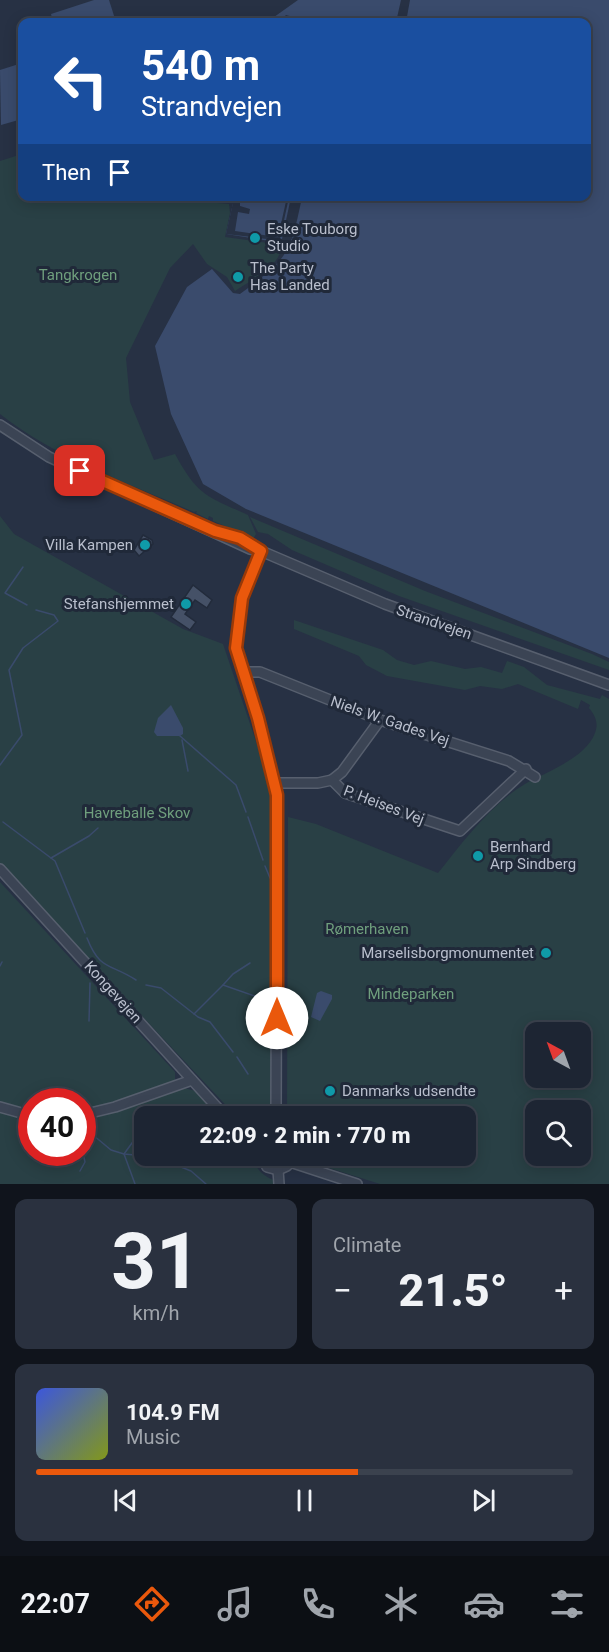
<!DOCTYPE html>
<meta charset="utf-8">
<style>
:root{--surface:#1d2533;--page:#2a313f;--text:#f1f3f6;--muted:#a0a5ac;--line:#3b424e;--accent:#ea580c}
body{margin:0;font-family:Roboto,sans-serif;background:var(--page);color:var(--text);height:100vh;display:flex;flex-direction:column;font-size:22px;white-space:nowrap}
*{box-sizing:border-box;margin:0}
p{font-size:20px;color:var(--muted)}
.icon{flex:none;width:33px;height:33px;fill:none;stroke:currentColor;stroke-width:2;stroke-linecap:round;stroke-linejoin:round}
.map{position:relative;height:1184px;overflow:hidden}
.side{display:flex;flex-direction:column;gap:15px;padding:15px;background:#10141c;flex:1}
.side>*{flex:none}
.top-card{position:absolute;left:18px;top:18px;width:573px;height:183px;border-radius:12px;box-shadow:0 3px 15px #0003,0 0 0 2px var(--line);background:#1a4fa0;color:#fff;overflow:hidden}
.needle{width:39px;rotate:319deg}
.buttons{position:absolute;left:525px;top:1022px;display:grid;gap:12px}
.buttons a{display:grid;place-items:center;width:66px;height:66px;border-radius:12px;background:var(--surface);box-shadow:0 3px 15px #0003,0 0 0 2px var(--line);font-size:30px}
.speed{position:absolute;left:18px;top:1088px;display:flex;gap:12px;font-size:30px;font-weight:700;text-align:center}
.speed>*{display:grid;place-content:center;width:78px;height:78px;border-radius:50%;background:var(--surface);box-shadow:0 3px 15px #0003,0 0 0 2px var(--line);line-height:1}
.speed .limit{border:9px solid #d22;background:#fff;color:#111}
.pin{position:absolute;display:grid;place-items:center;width:51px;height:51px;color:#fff;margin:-26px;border-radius:12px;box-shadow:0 3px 9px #0006}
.me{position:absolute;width:66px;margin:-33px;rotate:0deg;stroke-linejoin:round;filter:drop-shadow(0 0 4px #0008)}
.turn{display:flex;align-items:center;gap:21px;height:126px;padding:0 24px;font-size:27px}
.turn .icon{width:78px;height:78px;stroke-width:2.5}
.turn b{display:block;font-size:42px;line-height:51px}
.then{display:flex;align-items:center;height:57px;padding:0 24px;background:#0003;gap:12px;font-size:22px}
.big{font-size:45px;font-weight:800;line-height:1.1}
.side .widget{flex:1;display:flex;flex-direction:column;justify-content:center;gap:9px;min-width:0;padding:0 21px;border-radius:12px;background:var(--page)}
.side .dial{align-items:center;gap:0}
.dial b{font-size:78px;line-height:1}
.song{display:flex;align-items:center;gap:18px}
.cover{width:72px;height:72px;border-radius:9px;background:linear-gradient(135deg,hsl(230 70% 55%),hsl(70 70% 35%))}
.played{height:6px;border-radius:3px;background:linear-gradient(90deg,var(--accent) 60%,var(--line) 60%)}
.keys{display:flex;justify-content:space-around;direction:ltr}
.heat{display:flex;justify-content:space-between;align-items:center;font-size:33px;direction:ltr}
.side .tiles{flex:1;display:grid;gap:15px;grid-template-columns:1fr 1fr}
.widget:last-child{grid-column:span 2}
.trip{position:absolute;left:134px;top:1106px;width:342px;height:60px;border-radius:12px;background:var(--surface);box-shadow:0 3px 15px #0003,0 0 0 2px var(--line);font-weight:800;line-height:60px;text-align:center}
.tabs{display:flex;height:96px;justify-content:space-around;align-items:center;background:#0c0f14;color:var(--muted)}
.tabs .icon{width:42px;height:42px}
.tabs .active{color:var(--accent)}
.tabs b{font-size:27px;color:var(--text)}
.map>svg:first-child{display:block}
.green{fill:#294045;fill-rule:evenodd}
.water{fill:#3a4b6c}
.pier{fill:#273144}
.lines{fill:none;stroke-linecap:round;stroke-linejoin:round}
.stream{stroke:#3a4b6c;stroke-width:1.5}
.building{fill:#455167;stroke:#222b3b;stroke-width:1.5}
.minor-casing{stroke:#575f6e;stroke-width:12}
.minor{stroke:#3b4454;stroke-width:9}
.route-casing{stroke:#983908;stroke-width:15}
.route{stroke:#ea580c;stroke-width:10}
.culture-dot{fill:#0f9aa8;stroke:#202939;stroke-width:2}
.labels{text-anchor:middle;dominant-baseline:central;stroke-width:6;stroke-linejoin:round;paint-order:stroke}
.poi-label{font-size:15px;fill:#b9bfcd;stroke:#202939;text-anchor:start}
.park-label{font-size:15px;fill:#6f9f7d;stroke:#202939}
.street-label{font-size:15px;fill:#b9bfcd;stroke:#202939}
</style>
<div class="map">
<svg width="609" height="1184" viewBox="0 0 609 1184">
<rect width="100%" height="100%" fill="#273144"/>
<g class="green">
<path d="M22 154V196H186L206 202 229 204 230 213 225 237 282 245C280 267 253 279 235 291L227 277 207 264 193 244 170 268 126 358 130 402 154 460 175 454C198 496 206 496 248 515L256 534 253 539 241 533 242 530 239 532 213 521V518L209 516 208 519 196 513 197 511 194 512C128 483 57 459 0 414V161Z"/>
<polygon points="0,516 14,534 183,629 223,644 270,783 274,843 273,1116 236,1116 0,865"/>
<polygon points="250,517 425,591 592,654 609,662 609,670 399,596 292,550 268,534 258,532"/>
<path d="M294 620 383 650 397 660 414 665 431 661 465 669 481 667 502 673 507 661 524 667 547 685 600 699 602 695 609 699V1184H380L304 1160V1155H465V1116H287L288 817 316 824 438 873C463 842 490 805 525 784 546 772 586 758 595 733 599 723 595 715 589 708L590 705 581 700 578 709 518 684 502 689 480 686 465 690 387 676 366 665 359 656 294 629ZM536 1032H580V1077H536ZM536 1110H580V1155H536Z"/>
<polygon points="0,882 175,1072 175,1082 83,1112 82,1101 32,1101 31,1112 0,1102"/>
<path d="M184 1088 196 1091 219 1116H144V1155H253C254 1168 262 1175 273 1180V1184H0V1111L31 1120 32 1152H82L83 1118Z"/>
</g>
<g class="water">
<polygon points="94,0 109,0 116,22 53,22 51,14"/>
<polygon points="298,0 401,0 396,22 294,22 293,17 286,15 279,22 267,22"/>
<path d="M410 0H609V658L246 509 203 484 171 414 155 346 187 287 212 269 233 293 240 294C288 258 290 256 302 197L586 196V22H406Z"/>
<polygon points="22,63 22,119 1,125 0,70"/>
<polygon points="204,197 291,197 282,239 276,242 226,234 233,203"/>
<polygon points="171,705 183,728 183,734 180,736 157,736 154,732 158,718"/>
<polygon points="321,991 332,995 332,999 320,1021 311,1017 317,993"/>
</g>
<polygon class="pier" points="204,197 240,201 240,206 250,209 249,214 238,212 235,231 278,237 287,197 289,197 280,239 284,241 226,234 233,203"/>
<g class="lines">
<g class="stream">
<polyline points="23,567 5,593 27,605"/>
<polyline points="180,736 236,785 246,812"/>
<polyline points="182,740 188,771"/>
<polyline points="0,765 22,735 9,670 23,648 58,621 54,615 36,610"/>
<polyline points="248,817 263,860"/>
<polyline points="3,822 55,861 85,933"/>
<polyline points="51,858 89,836 98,828"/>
<polyline points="265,866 270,878"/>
<path d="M87 938C100 971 110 963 136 980"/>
<polyline points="0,966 2,962"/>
<polyline points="146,985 161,988 198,1017 210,1022 233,1052"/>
<polyline points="223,985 233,974 250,963"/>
<polyline points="194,1014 223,985 263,999"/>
<polyline points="89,1021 90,983"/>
<polyline points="237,1057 248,1074"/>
<polyline points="87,1130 111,1150 124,1154 156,1157 191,1171 206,1184"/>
<polyline points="176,1164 187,1155"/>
<polyline points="80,1171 85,1162 82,1148"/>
<polyline points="135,1184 124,1154 140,1132"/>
</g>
</g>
<g class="building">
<polygon points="143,535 152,540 153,544 139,556 134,550"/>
<polygon points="193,585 212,600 207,608 195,600 185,614 196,622 190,630 171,617"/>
</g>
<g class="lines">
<defs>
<g id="minor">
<polyline points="0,425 49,457 250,549 261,551 385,604 609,685"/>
<polyline points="261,551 242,598 236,648 258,718 277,795 276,1116"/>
<polyline points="243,672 260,672 380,720 509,761 535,777"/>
<polyline points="332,780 342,772 380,720"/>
<polyline points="275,783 318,783 332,780 345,793 460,831 526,769"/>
<polyline points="0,869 225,1116"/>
<polyline points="0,1107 32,1116"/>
<polyline points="82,1115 115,1107 192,1080"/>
<polyline points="262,1155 267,1167 278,1170 287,1166 291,1155"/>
<polyline points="290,1162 357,1184"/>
<polyline points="278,1170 279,1184"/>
</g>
</defs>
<use href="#minor" class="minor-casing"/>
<use href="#minor" class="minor"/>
</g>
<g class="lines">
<defs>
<polyline id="route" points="80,471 215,531 240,538 261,551 242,598 236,648 258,718 277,795 277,1018"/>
</defs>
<use href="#route" class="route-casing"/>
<use href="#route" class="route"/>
</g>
<g class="culture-dot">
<circle cx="255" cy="238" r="6"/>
<circle cx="238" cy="277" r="6"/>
<circle cx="145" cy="545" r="6"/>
<circle cx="186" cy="604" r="6"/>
<circle cx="478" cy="856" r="6"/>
<circle cx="546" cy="953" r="6"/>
<circle cx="330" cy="1091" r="6"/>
</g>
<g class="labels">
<g class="poi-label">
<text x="267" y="229">Eske Touborg<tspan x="267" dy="17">Studio</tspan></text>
<text x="250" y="268">The Party<tspan x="250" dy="17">Has Landed</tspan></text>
<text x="133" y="545" text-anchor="end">Villa Kampen</text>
<text x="174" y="604" text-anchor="end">Stefanshjemmet</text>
<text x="490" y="847">Bernhard<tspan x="490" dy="17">Arp Sindberg</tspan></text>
<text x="534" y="953" text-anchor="end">Marselisborgmonumentet</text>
<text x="342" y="1091">Danmarks udsendte</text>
</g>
<g class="park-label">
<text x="78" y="275">Tangkrogen</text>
<text x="137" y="813">Havreballe Skov</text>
<text x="367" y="929">Rømerhaven</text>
<text x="411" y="994">Mindeparken</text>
</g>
<g class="street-label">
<text transform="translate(434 622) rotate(19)">Strandvejen</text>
<text transform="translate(390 721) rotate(19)">Niels W. Gades Vej</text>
<text transform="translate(384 805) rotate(21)">P. Heises Vej</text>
<text transform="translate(113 992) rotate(48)">Kongevejen</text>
</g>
</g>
</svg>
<div class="buttons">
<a><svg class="needle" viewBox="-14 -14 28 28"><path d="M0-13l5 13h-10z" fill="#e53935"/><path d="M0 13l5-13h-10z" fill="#a0a5ac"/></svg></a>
<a><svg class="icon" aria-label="search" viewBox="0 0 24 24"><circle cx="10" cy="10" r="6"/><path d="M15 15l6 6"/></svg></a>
</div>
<div class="speed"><div class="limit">40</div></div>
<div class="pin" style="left:80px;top:471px;background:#d93025"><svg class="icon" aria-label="arrive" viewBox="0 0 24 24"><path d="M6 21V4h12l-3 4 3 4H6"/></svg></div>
<svg class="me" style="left:277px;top:1018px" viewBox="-20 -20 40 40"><circle r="19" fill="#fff"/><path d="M0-13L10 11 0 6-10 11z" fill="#ea580c"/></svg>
<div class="trip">22:09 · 2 min · 770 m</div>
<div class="top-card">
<div class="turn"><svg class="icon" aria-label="left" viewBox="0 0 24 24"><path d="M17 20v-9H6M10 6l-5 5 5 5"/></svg><div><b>540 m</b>Strandvejen</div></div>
<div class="then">Then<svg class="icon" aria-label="arrive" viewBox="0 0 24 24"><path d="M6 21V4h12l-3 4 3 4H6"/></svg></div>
</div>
</div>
<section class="side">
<div class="tiles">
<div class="widget dial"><b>31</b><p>km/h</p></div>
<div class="widget"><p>Climate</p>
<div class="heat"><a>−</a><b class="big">21.5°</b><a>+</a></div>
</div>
<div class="widget">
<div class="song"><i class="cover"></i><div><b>104.9 FM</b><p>Music</p></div></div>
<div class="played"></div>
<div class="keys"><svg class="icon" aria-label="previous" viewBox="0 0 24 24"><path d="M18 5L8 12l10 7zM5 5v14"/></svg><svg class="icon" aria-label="pause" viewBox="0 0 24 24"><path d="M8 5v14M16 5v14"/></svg><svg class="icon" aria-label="next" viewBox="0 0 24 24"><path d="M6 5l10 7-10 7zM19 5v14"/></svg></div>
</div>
</div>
</section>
<nav class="tabs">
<b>22:07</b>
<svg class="icon active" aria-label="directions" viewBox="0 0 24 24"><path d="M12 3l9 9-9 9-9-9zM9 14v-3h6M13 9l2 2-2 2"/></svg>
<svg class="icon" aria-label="music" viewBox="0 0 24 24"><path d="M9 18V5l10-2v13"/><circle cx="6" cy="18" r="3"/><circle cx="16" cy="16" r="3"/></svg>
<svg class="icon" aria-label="phone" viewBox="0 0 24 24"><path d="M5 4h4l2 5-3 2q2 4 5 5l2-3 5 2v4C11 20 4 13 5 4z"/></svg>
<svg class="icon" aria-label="climate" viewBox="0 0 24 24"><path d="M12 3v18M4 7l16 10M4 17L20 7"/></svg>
<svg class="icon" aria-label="car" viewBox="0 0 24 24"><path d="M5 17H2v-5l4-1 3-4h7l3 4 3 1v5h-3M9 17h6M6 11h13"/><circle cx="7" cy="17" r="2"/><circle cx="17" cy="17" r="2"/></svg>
<svg class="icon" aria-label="filters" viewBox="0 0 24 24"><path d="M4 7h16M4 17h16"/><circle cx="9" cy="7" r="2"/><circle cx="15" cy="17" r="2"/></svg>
</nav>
